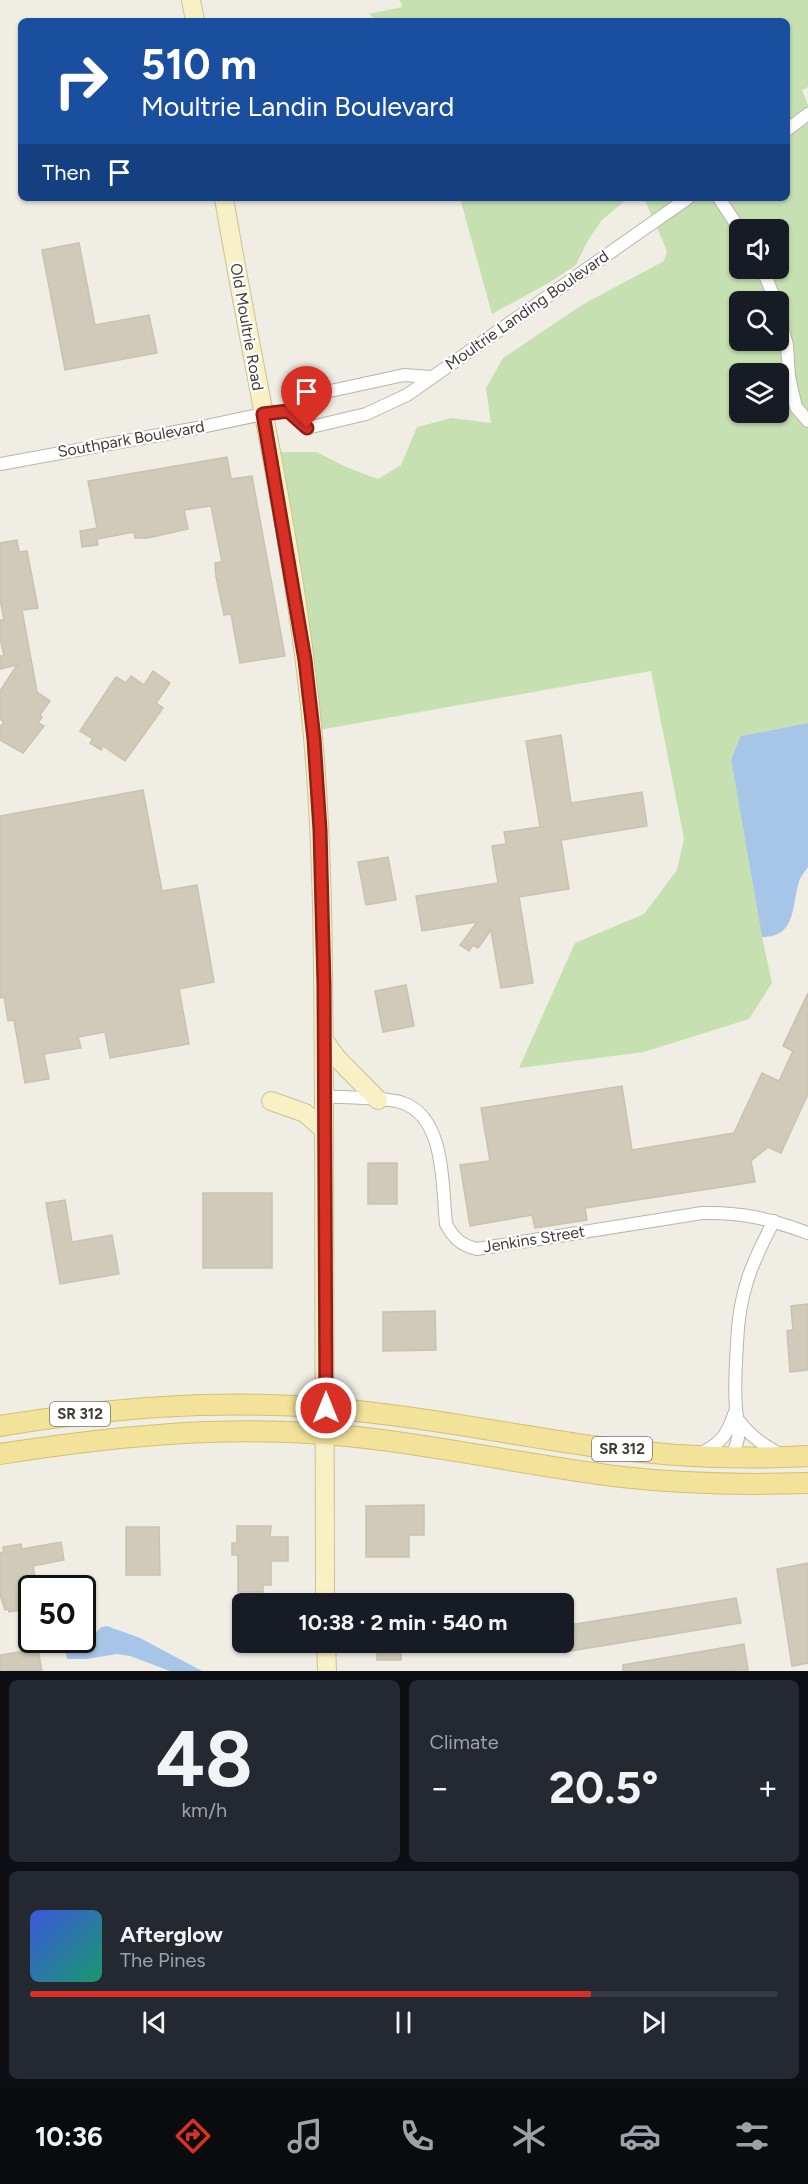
<!DOCTYPE html>
<meta charset="utf-8">
<style>
:root{--surface:#171b24;--page:#242831;--text:#f1f3f6;--muted:#9ea1a6;--line:#363941;--accent:#d93025}
body{margin:0;font-family:Figtree,sans-serif;background:var(--page);color:var(--text);height:100vh;display:flex;flex-direction:column;font-size:22px;white-space:nowrap}
*{box-sizing:border-box;margin:0}
p{font-size:20px;color:var(--muted)}
.icon{flex:none;width:33px;height:33px;fill:none;stroke:currentColor;stroke-width:2;stroke-linecap:round;stroke-linejoin:round}
.map{position:relative;height:1671px;overflow:hidden}
.side{display:flex;flex-direction:column;gap:9px;padding:9px;background:#0d0f14;flex:1}
.side>*{flex:none}
.hud{position:absolute;left:18px;top:18px;width:772px;height:183px;border-radius:9px;box-shadow:0 2px 4px #0004;background:#1a4fa0;color:#fff;overflow:hidden}
.fabs{position:absolute;left:729px;top:219px;display:grid;gap:12px}
.fabs a{display:grid;place-items:center;width:60px;height:60px;border-radius:9px;background:var(--surface);box-shadow:0 2px 4px #0004;font-size:30px}
.speed{position:absolute;left:18px;top:1575px;display:flex;gap:12px;font-size:30px;font-weight:700;text-align:center}
.speed>*{display:grid;place-content:center;width:78px;height:78px;border-radius:50%;background:var(--surface);box-shadow:0 2px 4px #0004;line-height:1}
.speed .limit{border:3px solid #111;border-radius:9px;background:#fff;color:#111}
.pin{position:absolute;display:grid;place-items:center;width:51px;height:51px;color:#fff;margin:-62px -26px;border-radius:50% 50% 50% 0;rotate:-45deg;box-shadow:0 0 6px #0007}
.pin .icon{rotate:45deg}
.me{position:absolute;width:66px;margin:-33px;rotate:0deg;stroke-linejoin:round;filter:drop-shadow(0 0 4px #0008)}
.turn{display:flex;align-items:center;gap:21px;height:126px;padding:0 24px;font-size:27px}
.turn .icon{width:78px;height:78px;stroke-width:2.5}
.turn b{display:block;font-size:42px;line-height:51px}
.then{display:flex;align-items:center;height:57px;padding:0 24px;background:#0003;gap:12px;font-size:22px}
.big{font-size:45px;font-weight:700;line-height:1.1}
.side .card{flex:1;display:flex;flex-direction:column;justify-content:center;gap:9px;min-width:0;padding:0 21px;border-radius:9px;background:var(--page)}
.side .dial{align-items:center;gap:0}
.dial b{font-size:78px;line-height:1}
.song{display:flex;align-items:center;gap:18px}
.cover{width:72px;height:72px;border-radius:9px;background:linear-gradient(135deg,hsl(230 70% 55%),hsl(160 70% 35%))}
.played{height:6px;border-radius:3px;background:linear-gradient(90deg,var(--accent) 75%,var(--line) 75%)}
.keys{display:flex;justify-content:space-around;direction:ltr}
.heat{display:flex;justify-content:space-between;align-items:center;font-size:33px;direction:ltr}
.side .tiles{flex:1;display:grid;gap:9px;grid-template-columns:1fr 1fr}
.card:last-child{grid-column:span 2}
.trip{position:absolute;left:232px;top:1593px;width:342px;height:60px;border-radius:9px;background:var(--surface);box-shadow:0 2px 4px #0004;font-weight:700;line-height:60px;text-align:center}
.menu{display:flex;height:96px;justify-content:space-around;align-items:center;background:#090b0e;color:var(--muted)}
.menu .icon{width:42px;height:42px}
.menu .selected{color:var(--accent)}
.menu b{font-size:27px;color:var(--text)}
.map>svg:first-child{display:block}
.green{fill:#c6e0b1;fill-rule:evenodd}
.water{fill:#a6c5e7}
.building{fill:#d0cabb;stroke:#cac2af;stroke-width:1.5}
.lines{fill:none;stroke-linecap:round;stroke-linejoin:round}
.street-casing{stroke:#bab5a8;stroke-width:14}
.secondary-casing{stroke:#cbc298;stroke-width:20}
.primary-casing{stroke:#d5c06d;stroke-width:22}
.street{stroke:#fff;stroke-width:12}
.secondary{stroke:#f8f1c6;stroke-width:18}
.primary{stroke:#f2e29a;stroke-width:20}
.route-casing{stroke:#8d1f18;stroke-width:15}
.route{stroke:#d93025;stroke-width:10}
.labels{text-anchor:middle;dominant-baseline:central;stroke-width:4.5;stroke-linejoin:round;paint-order:stroke}
.shield{fill:#fff;stroke:#7a7772;stroke-width:1.5}
.shield-label{font-size:15px;font-weight:bold;fill:#413d35}
.street-label{font-size:16px;fill:#413d35;stroke:#fff}
</style>
<div class="map">
<svg width="808" height="1671" viewBox="0 0 808 1671">
<rect width="100%" height="100%" fill="#f0ede4"/>
<g class="green">
<path d="M400 0H808V87L802 90 808 105V723L742 736 731 758 762 937 772 983 749 1019 644 1052 519 1068 575 943 644 914 677 870 684 839 651 671 319 730 277 452H317L346 467 378 479 401 465 417 427 452 418 491 423 486 388 503 358 582 305 664 261 667 251 644 198H788V21H378L369 14 402 7ZM740 230H778V268H740ZM740 302H778V340H740ZM740 374H778V412H740Z"/>
<polygon points="460,198 628,198 601,221 587,242 576,265 552,281 492,314"/>
</g>
<g class="water">
<path d="M808 723V867C805 871 802 875 800 879 791 904 798 937 762 937L731 759 741 736Z"/>
<polygon points="107,1626 140,1638 202,1671 170,1671 130,1656 117,1654 87,1659 67,1659 66,1653 91,1638 101,1627"/>
</g>
<g class="building">
<polygon points="79,243 95,325 149,315 157,353 65,370 42,250"/>
<polygon points="227,457 231,479 252,476 285,656 240,663 231,614 224,615 216,577 215,563 222,562 211,506 184,510 188,529 148,538 135,538 134,532 97,539 98,545 82,547 80,531 97,528 88,481"/>
<polygon points="17,540 19,552 27,551 38,608 22,610 37,692 50,701 40,715 42,717 38,723 44,726 23,753 0,740 0,727 4,722 0,719 0,691 17,665 0,669 0,656 4,656 0,638 0,620 4,620 0,599 0,543"/>
<polygon points="153,671 170,683 156,703 163,708 125,761 103,746 101,750 90,743 93,739 80,731 116,677 126,683 131,676 144,685"/>
<polygon points="561,735 571,803 642,792 647,826 561,840 569,889 519,897 533,983 501,988 491,930 478,948 473,945 469,951 460,945 477,922 422,931 416,896 498,883 492,846 506,844 504,832 540,827 526,741"/>
<polygon points="143,790 162,891 197,885 214,982 179,989 189,1044 110,1058 105,1032 78,1037 81,1048 44,1054 49,1079 25,1083 14,1020 8,1021 4,997 0,998 0,816"/>
<polygon points="388,857 396,900 366,905 358,862"/>
<polygon points="406,985 414,1026 383,1032 375,991"/>
<polygon points="808,993 808,1094 781,1153 768,1147 751,1161 755,1182 585,1208 587,1220 535,1228 532,1215 470,1226 460,1165 490,1161 481,1108 622,1086 632,1150 734,1133 762,1073 779,1081 793,1051 783,1046"/>
<rect x="368" y="1163" width="29" height="41"/>
<rect x="203" y="1193" width="69" height="75"/>
<polygon points="65,1200 72,1242 112,1235 119,1274 60,1284 46,1203"/>
<polygon points="808,1304 808,1370 790,1372 787,1331 793,1330 791,1306"/>
<polygon points="435,1311 436,1350 383,1351 383,1312"/>
<polygon points="424,1505 424,1535 409,1535 409,1557 366,1557 366,1506"/>
<polygon points="237,1526 271,1526 270,1537 288,1537 288,1561 271,1561 271,1585 263,1585 263,1592 238,1592 238,1555 232,1555 232,1543 237,1543"/>
<polygon points="126,1527 159,1527 160,1575 126,1575"/>
<polygon points="61,1542 64,1560 33,1566 37,1588 32,1588 32,1608 9,1612 8,1609 5,1610 0,1595 0,1553 4,1552 3,1547 21,1544 22,1549"/>
<polygon points="808,1563 808,1663 792,1666 777,1569"/>
<polygon points="736,1598 741,1623 564,1652 564,1626"/>
<polygon points="377,1642 394,1642 394,1647 401,1647 401,1660 377,1660"/>
<polygon points="744,1644 748,1670 623,1671 623,1665"/>
<polygon points="38,1649 42,1671 0,1671 0,1655"/>
</g>
<g class="lines">
<defs>
<g id="street">
<polyline points="788,129 808,114"/>
<polyline points="719,198 740,230"/>
<polyline points="762,268 776,302"/>
<polyline points="778,312 787,345 789,377 796,407 808,421"/>
<polyline points="288,411 307,428 366,414 407,395 688,198"/>
<polyline points="288,411 298,398 404,375 431,377"/>
<polyline points="0,464 197,428 263,414 288,411"/>
<path d="M324 1096C343 1098 387 1097 403 1103 446 1118 442 1187 446 1224 454 1239 461 1245 477 1249L702 1213C744 1212 769 1219 808 1233"/>
<path d="M739 1421C751 1437 764 1445 781 1455"/>
<path d="M699 1454C723 1443 728 1433 736 1409"/>
<path d="M731 1457C742 1436 738 1430 736 1408 734 1387 736 1364 737 1343 739 1293 751 1264 774 1221"/>
</g>
<g id="secondary">
<polyline points="191,0 195,21"/>
<path d="M224 198C254 377 297 556 313 737 324 858 323 979 324 1099 325 1267 326 1435 325 1604"/>
<polyline points="324,1040 336,1057 378,1100"/>
<polyline points="271,1101 305,1113 324,1130"/>
<polyline points="326,1642 327,1671"/>
</g>
<g id="primary">
<path d="M0 1426C109 1408 215 1399 325 1408 414 1415 502 1433 591 1446 662 1456 736 1460 808 1456"/>
<path d="M0 1454C109 1437 215 1426 325 1434 425 1442 523 1465 622 1477 684 1484 746 1485 808 1483"/>
</g>
</defs>
<use href="#street" class="street-casing"/>
<use href="#secondary" class="secondary-casing"/>
<use href="#primary" class="primary-casing"/>
<use href="#street" class="street"/>
<use href="#secondary" class="secondary"/>
<use href="#primary" class="primary"/>
</g>
<g class="lines">
<defs>
<polyline id="route" points="307,428 288,411 263,414 305,660 314,739 320,830 324,985 326,1408"/>
</defs>
<use href="#route" class="route-casing"/>
<use href="#route" class="route"/>
</g>
<g class="labels">
<g class="shield">
<rect x="50" y="1402" width="60" height="24" rx="4.5"/>
<rect x="592" y="1437" width="60" height="24" rx="4.5"/>
</g>
<g class="shield-label">
<text x="80" y="1414">SR 312</text>
<text x="622" y="1449">SR 312</text>
</g>
<g class="street-label">
<text transform="translate(527 310) rotate(-35)">Moultrie Landing Boulevard</text>
<text transform="translate(247 327) rotate(80)">Old Moultrie Road</text>
<text transform="translate(131 439) rotate(-10)">Southpark Boulevard</text>
<text transform="translate(534 1239) rotate(-9)">Jenkins Street</text>
</g>
</g>
</svg>
<div class="fabs">
<a><svg class="icon" aria-label="sound" viewBox="0 0 24 24"><path d="M4 9h4l5-4v14l-5-4H4zM17 9q2 3 0 6"/></svg></a>
<a><svg class="icon" aria-label="search" viewBox="0 0 24 24"><circle cx="10" cy="10" r="6"/><path d="M15 15l6 6"/></svg></a>
<a><svg class="icon" aria-label="layers" viewBox="0 0 24 24"><path d="M12 4l9 5-9 5-9-5zM3 14l9 5 9-5"/></svg></a>
</div>
<div class="speed"><div class="limit">50</div></div>
<div class="pin" style="left:307px;top:428px;background:#d93025"><svg class="icon" aria-label="arrive" viewBox="0 0 24 24"><path d="M6 21V4h12l-3 4 3 4H6"/></svg></div>
<svg class="me" style="left:326px;top:1408px" viewBox="-20 -20 40 40"><circle r="17" fill="#d93025" stroke="#fff" stroke-width="3"/><path d="M0-11L8 9 0 5-8 9z" fill="#fff"/></svg>
<div class="trip">10:38 · 2 min · 540 m</div>
<div class="hud">
<div class="turn"><svg class="icon" aria-label="right" viewBox="0 0 24 24"><path d="M7 20v-9h11M14 6l5 5-5 5"/></svg><div><b>510 m</b>Moultrie Landin Boulevard</div></div>
<div class="then">Then<svg class="icon" aria-label="arrive" viewBox="0 0 24 24"><path d="M6 21V4h12l-3 4 3 4H6"/></svg></div>
</div>
</div>
<section class="side">
<div class="tiles">
<div class="card dial"><b>48</b><p>km/h</p></div>
<div class="card"><p>Climate</p>
<div class="heat"><a>−</a><b class="big">20.5°</b><a>+</a></div>
</div>
<div class="card">
<div class="song"><i class="cover"></i><div><b>Afterglow</b><p>The Pines</p></div></div>
<div class="played"></div>
<div class="keys"><svg class="icon" aria-label="previous" viewBox="0 0 24 24"><path d="M18 5L8 12l10 7zM5 5v14"/></svg><svg class="icon" aria-label="pause" viewBox="0 0 24 24"><path d="M8 5v14M16 5v14"/></svg><svg class="icon" aria-label="next" viewBox="0 0 24 24"><path d="M6 5l10 7-10 7zM19 5v14"/></svg></div>
</div>
</div>
</section>
<nav class="menu">
<b>10:36</b>
<svg class="icon selected" aria-label="directions" viewBox="0 0 24 24"><path d="M12 3l9 9-9 9-9-9zM9 14v-3h6M13 9l2 2-2 2"/></svg>
<svg class="icon" aria-label="music" viewBox="0 0 24 24"><path d="M9 18V5l10-2v13"/><circle cx="6" cy="18" r="3"/><circle cx="16" cy="16" r="3"/></svg>
<svg class="icon" aria-label="phone" viewBox="0 0 24 24"><path d="M5 4h4l2 5-3 2q2 4 5 5l2-3 5 2v4C11 20 4 13 5 4z"/></svg>
<svg class="icon" aria-label="climate" viewBox="0 0 24 24"><path d="M12 3v18M4 7l16 10M4 17L20 7"/></svg>
<svg class="icon" aria-label="car" viewBox="0 0 24 24"><path d="M5 17H2v-5l4-1 3-4h7l3 4 3 1v5h-3M9 17h6M6 11h13"/><circle cx="7" cy="17" r="2"/><circle cx="17" cy="17" r="2"/></svg>
<svg class="icon" aria-label="filters" viewBox="0 0 24 24"><path d="M4 7h16M4 17h16"/><circle cx="9" cy="7" r="2"/><circle cx="15" cy="17" r="2"/></svg>
</nav>
